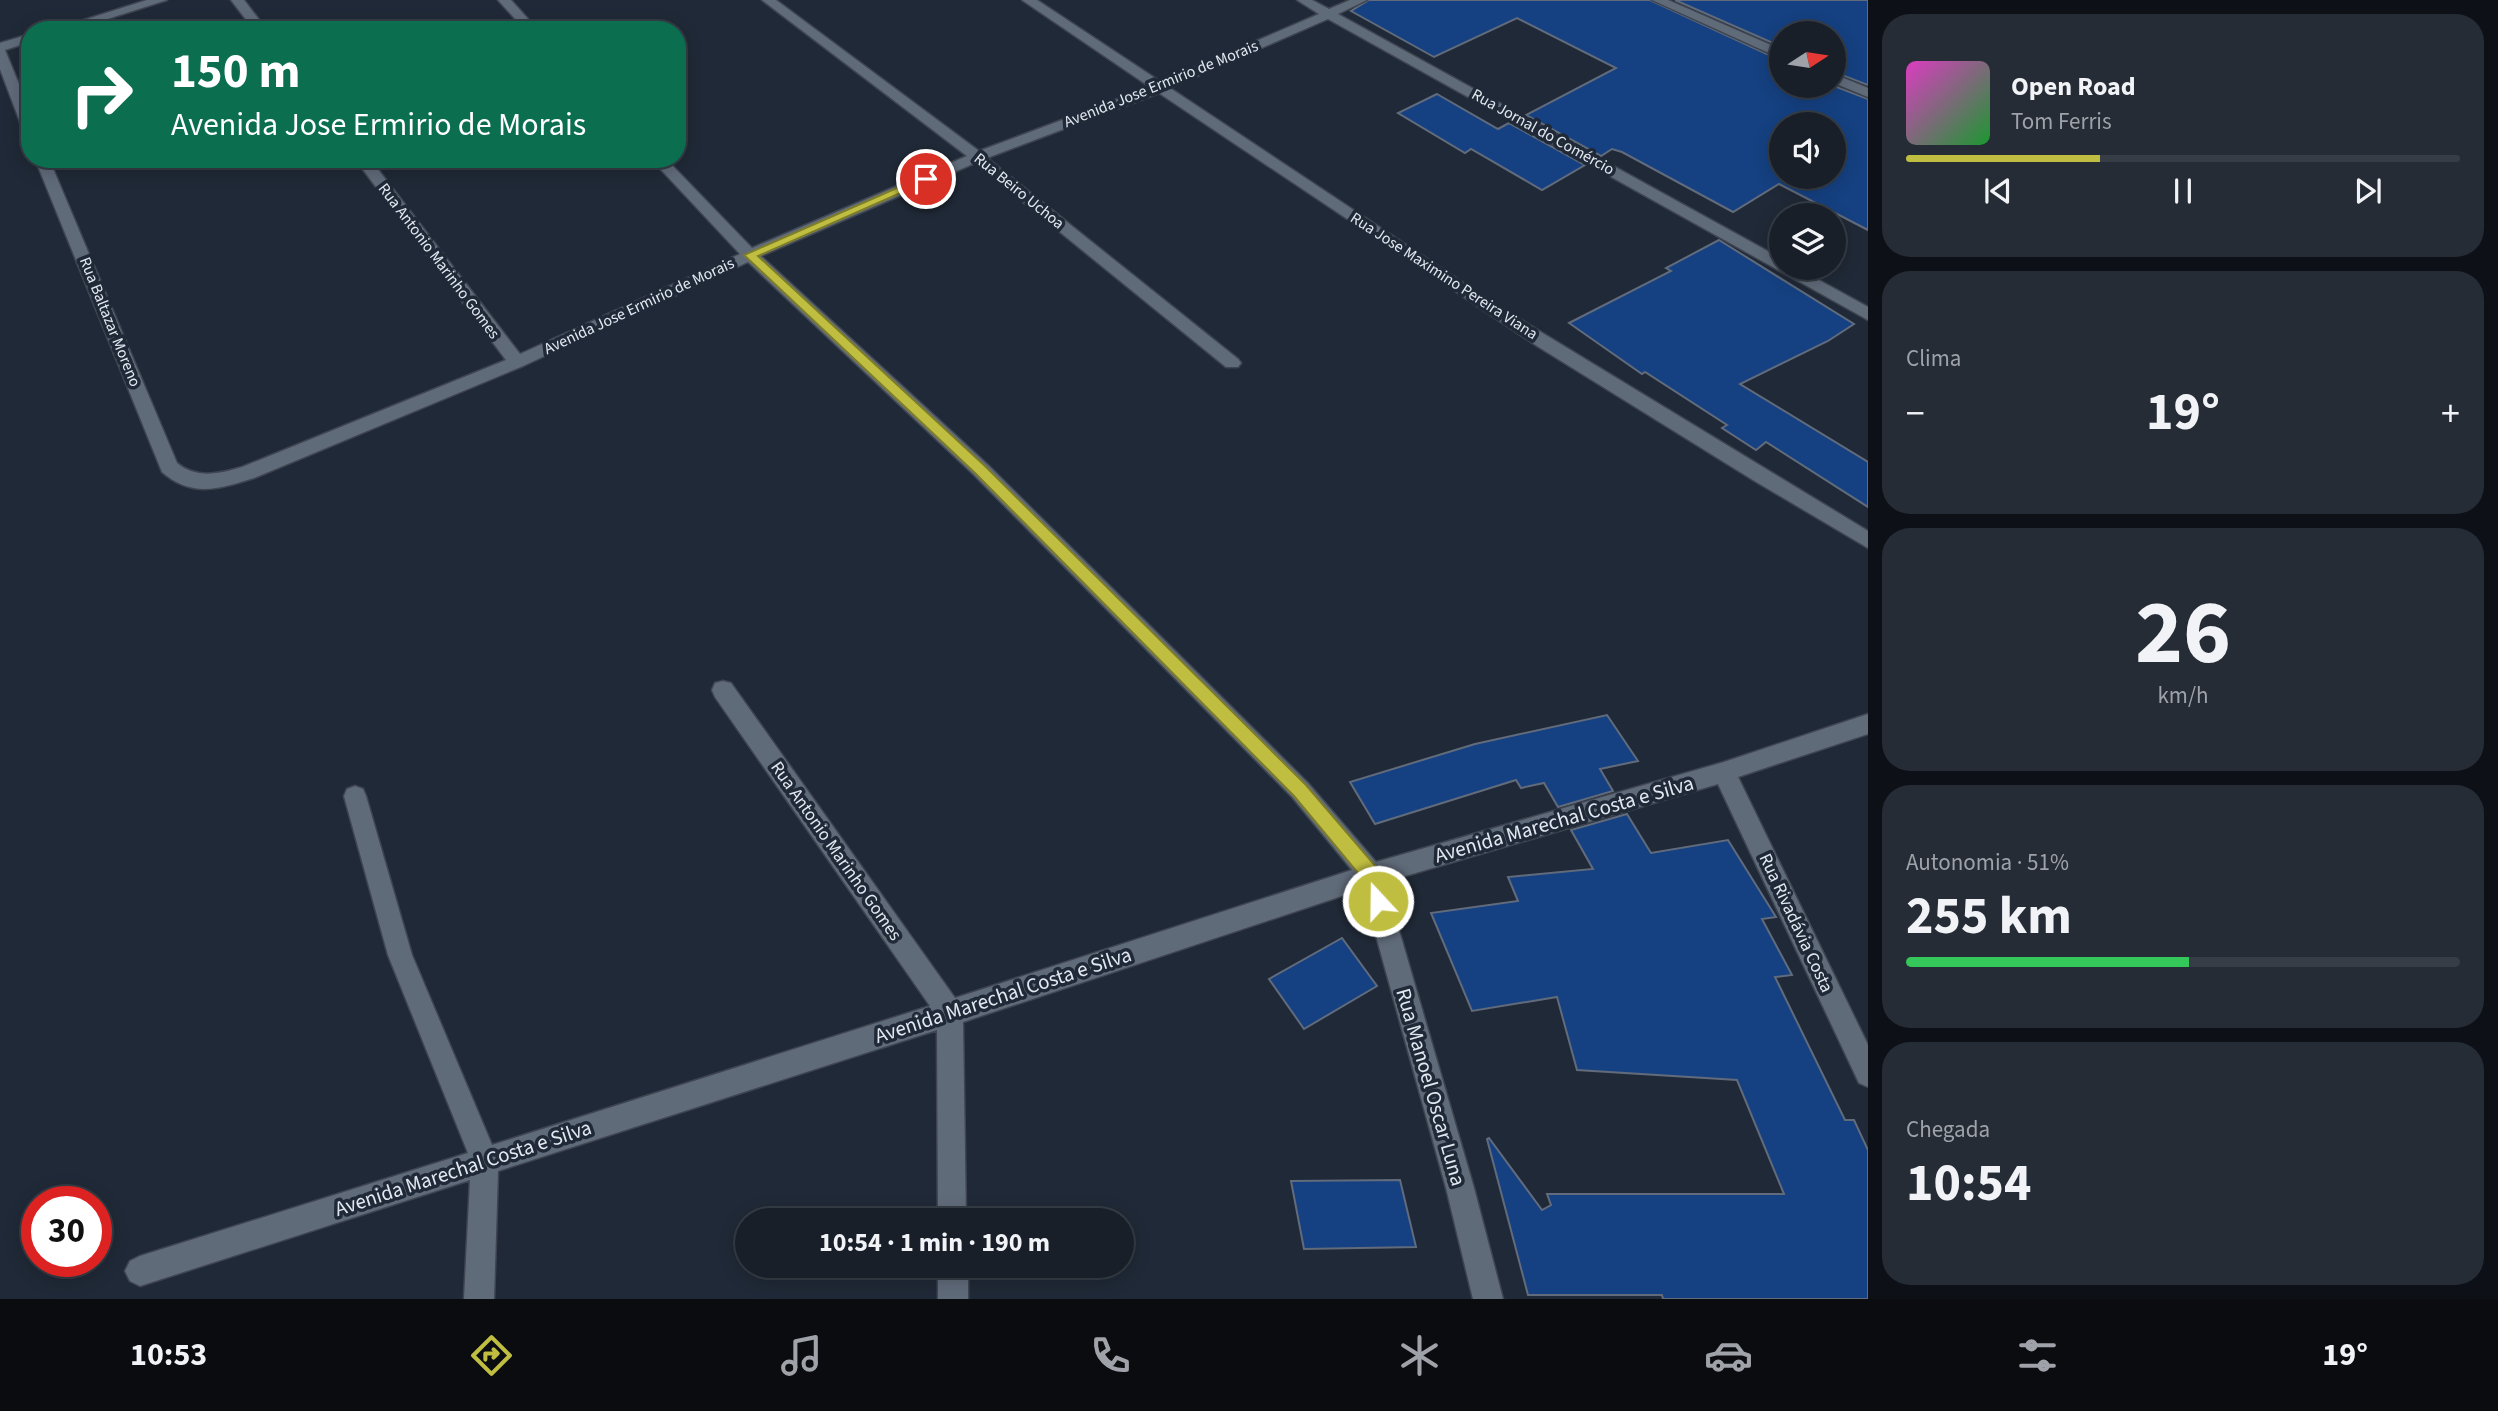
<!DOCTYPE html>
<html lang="pt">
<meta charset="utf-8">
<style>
:root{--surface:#181f29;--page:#252c35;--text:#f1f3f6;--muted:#9fa2a8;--line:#363d46;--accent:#c0be40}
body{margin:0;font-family:"Source Sans 3",sans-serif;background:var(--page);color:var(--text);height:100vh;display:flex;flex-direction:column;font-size:26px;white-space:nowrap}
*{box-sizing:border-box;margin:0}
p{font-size:23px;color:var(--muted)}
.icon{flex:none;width:38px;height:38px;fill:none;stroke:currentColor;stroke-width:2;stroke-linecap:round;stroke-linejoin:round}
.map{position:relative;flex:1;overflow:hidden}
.drawer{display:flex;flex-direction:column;gap:14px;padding:14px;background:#0d1117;width:630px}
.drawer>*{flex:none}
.hud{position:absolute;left:21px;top:21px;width:665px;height:147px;border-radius:28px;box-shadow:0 4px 18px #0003,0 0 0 2px var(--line);background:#0b6e4f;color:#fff;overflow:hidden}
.needle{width:46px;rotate:78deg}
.buttons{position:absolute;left:1769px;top:21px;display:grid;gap:14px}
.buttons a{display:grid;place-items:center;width:77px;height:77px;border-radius:50%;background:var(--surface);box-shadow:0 4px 18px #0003,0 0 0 2px var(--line);font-size:35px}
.speed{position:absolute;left:21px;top:1186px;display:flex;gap:14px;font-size:35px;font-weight:700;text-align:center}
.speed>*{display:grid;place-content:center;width:91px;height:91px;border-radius:50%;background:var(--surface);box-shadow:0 4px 18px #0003,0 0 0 2px var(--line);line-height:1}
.speed .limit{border:10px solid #d22;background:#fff;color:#111}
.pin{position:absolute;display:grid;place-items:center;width:60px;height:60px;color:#fff;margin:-30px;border:4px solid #fff;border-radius:50%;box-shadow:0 2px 7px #0007}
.me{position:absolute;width:77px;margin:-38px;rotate:339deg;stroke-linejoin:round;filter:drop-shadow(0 0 5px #0008)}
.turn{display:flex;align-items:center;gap:24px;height:147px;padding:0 35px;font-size:32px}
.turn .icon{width:91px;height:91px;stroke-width:2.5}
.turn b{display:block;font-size:49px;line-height:60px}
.big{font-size:52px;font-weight:700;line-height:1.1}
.drawer .card{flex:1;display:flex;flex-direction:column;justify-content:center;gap:10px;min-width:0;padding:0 24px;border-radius:28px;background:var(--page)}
.drawer .dial{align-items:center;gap:0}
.dial b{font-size:91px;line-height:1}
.song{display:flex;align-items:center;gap:21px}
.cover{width:84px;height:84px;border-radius:10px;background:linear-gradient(135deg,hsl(310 70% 55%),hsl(130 70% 35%))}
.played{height:7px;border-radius:4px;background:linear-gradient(90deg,var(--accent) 35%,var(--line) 35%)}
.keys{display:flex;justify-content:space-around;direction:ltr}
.heat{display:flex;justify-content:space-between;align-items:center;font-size:38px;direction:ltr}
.charge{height:10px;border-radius:5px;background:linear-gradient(90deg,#34c759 51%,var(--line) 0)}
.trip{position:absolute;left:735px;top:1208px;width:399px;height:70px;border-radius:35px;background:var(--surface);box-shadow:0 4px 18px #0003,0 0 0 2px var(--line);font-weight:700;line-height:70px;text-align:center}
.menu{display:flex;height:112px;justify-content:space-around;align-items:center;background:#0a0c10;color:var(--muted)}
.menu .icon{width:49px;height:49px}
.menu .active{color:var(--accent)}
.menu b{font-size:32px;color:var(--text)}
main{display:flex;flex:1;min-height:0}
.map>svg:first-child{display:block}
.building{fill:#154182;stroke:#616b7b;stroke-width:2;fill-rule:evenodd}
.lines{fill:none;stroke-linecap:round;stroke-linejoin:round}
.minor-casing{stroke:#3e4551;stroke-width:3}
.minor{fill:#606b7a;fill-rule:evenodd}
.route{fill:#c0be40;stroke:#7d7c2a;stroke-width:2}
.labels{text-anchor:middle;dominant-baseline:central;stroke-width:7;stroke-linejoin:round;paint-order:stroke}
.far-street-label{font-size:16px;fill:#e2e8f1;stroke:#202937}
.street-label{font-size:18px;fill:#e2e8f1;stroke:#202937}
.near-street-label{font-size:21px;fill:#e2e8f1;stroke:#202937}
</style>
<main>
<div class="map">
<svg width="1868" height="1299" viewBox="0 0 1868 1299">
<rect width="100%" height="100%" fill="#202937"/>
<g class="building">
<path d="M1369 0H1650L1782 61V86H1834L1868 99V230L1779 184 1733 212 1622 152 1612 149 1601 156 1526 115 1616 68 1517 18 1434 57 1351 11ZM1782 124H1834V177H1782Z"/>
<polygon points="1675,0 1868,0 1868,85 1834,72 1834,33 1782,33 1782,47"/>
<polygon points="1437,94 1498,129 1509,123 1585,165 1542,190 1471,149 1465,153 1398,113"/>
<polygon points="1719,240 1854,324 1828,341 1740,384 1868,462 1868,507 1766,442 1756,450 1722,428 1727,425 1645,372 1642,374 1569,323 1671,271 1666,268"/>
<polygon points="1607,715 1638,761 1600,769 1613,791 1558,807 1544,783 1521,788 1516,780 1375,824 1350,782 1475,744"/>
<polygon points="1627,814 1651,853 1728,840 1776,917 1762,919 1792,975 1775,977 1845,1120 1854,1120 1868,1150 1868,1299 1663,1299 1662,1295 1528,1295 1487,1139 1489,1138 1542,1210 1551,1205 1547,1194 1784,1194 1737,1080 1577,1070 1557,997 1472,1011 1431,913 1518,901 1508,877 1593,869 1571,830"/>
<polygon points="1342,938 1377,986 1304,1029 1269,979"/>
<polygon points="1400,1180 1416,1247 1304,1249 1291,1181"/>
</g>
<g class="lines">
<defs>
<g id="minor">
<polygon points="147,0 167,0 73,30 52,30"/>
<polygon points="231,0 244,0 267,30 254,30"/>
<polygon points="498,0 511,0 538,30 525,30"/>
<path d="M762 0H776L979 151 1150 87 1022 0H1037L1161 82 1319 14 1297 0H1312L1329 9 1350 0H1367L1338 14 1782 259V268H1797L1868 307V320L1328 19 1170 88 1495 304 1868 531V548L1753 480 1537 346 1159 93 987 158 1238 359 1241 363 1238 367H1226L975 163 761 256 987 464 1308 783 1376 862 1724 762 1868 714V734L1738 777 1868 1045V1087L1859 1083 1718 784 1385 882 1474 1188 1503 1299H1473L1446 1188 1363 889 963 1022 966 1220H938L937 1030 498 1171 494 1299H464L470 1180 140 1286 130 1281 125 1271 130 1261 140 1256 468 1153 388 955 344 796 347 789 355 786 363 789 366 796 412 955 492 1145 930 1006 715 697 712 690 715 683 723 681 731 683 955 998 1352 870 1292 797 973 474 748 262 523 366 254 478C219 489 192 498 162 472L35 159H49L177 463C196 479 219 474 242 467L506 360 355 159H370L520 354 740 254 651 159H666L752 248 967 156Z"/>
<polygon points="1652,0 1668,0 1782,50 1782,59"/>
<polygon points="30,34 30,42 5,50 30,111 30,134 23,130 0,69 0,43"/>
<polygon points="1834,74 1868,88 1868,97 1834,83"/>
<rect x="938" y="1265" width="30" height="34"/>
</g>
</defs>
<use href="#minor" class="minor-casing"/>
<use href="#minor" class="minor"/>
</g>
<polygon class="route" points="922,177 932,179 758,256 985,466 1306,785 1378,869 1388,901 1385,907 1378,910 1372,907 1363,879 1294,796 975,473 744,255"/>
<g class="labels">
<g class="far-street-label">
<text transform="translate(1161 84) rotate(-22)">Avenida Jose Ermirio de Morais</text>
<text transform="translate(1543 132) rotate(29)">Rua Jornal do Comércio</text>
<text transform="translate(1019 191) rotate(39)">Rua Beiro Uchoa</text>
<text transform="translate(439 261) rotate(53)">Rua Antonio Marinho Gomes</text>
<text transform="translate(1444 276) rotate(33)">Rua Jose Maximino Pereira Viana</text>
<text transform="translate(639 306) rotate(-25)">Avenida Jose Ermirio de Morais</text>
<text transform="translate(110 322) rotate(68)">Rua Baltazar Moreno</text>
</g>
<g class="street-label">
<text transform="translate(836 851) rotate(55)">Rua Antonio Marinho Gomes</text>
<text transform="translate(1796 923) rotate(65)">Rua Rivadávia Costa</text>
</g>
<g class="near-street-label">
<text transform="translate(1564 819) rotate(-16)">Avenida Marechal Costa e Silva</text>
<text transform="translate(1003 995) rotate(-18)">Avenida Marechal Costa e Silva</text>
<text transform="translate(1431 1087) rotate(74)">Rua Manoel Oscar Luna</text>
<text transform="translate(463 1168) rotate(-18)">Avenida Marechal Costa e Silva</text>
</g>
</g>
</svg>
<div class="buttons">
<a><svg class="needle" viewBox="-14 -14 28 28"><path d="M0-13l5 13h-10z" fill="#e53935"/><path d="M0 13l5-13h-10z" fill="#9fa2a8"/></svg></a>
<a><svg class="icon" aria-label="sound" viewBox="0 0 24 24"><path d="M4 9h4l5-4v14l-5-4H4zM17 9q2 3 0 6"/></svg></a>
<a><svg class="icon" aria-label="layers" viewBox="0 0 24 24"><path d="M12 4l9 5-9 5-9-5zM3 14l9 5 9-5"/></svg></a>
</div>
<div class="speed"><div class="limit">30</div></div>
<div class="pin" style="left:926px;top:179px;background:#d93025"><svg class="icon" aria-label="arrive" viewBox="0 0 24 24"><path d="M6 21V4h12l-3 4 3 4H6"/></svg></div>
<svg class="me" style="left:1378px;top:901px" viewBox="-20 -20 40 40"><circle r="17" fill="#c0be40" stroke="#fff" stroke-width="3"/><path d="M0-11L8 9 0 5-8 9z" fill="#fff"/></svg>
<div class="trip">10:54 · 1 min · 190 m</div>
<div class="hud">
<div class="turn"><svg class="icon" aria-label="right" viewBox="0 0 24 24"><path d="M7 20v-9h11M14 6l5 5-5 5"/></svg><div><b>150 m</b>Avenida Jose Ermirio de Morais</div></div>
</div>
</div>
<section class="drawer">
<div class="card">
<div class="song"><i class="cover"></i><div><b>Open Road</b><p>Tom Ferris</p></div></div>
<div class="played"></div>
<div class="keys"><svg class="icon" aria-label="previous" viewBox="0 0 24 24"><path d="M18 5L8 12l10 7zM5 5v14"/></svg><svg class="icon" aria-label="pause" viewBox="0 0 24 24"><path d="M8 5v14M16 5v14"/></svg><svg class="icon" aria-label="next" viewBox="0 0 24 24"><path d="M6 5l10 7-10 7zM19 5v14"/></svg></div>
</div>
<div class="card"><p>Clima</p>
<div class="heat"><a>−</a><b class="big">19°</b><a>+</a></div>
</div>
<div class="card dial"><b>26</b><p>km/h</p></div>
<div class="card"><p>Autonomia · 51%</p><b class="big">255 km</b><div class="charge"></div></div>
<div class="card"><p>Chegada</p><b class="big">10:54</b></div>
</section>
</main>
<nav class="menu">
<b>10:53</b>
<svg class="icon active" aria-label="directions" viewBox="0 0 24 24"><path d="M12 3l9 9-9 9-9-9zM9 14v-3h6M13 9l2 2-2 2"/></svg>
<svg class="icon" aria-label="music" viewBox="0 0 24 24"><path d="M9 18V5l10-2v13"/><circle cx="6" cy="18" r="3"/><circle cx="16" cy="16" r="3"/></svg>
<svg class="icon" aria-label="phone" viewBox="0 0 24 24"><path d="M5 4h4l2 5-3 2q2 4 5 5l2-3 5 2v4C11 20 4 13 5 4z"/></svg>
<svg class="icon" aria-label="climate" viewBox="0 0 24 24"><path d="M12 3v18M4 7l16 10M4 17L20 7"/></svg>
<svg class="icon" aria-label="car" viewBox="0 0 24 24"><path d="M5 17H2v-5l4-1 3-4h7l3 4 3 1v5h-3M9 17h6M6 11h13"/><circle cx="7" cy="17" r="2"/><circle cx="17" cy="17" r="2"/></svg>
<svg class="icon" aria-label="filters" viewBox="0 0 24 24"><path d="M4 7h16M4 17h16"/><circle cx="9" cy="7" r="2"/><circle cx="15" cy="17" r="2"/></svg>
<b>19°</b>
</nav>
